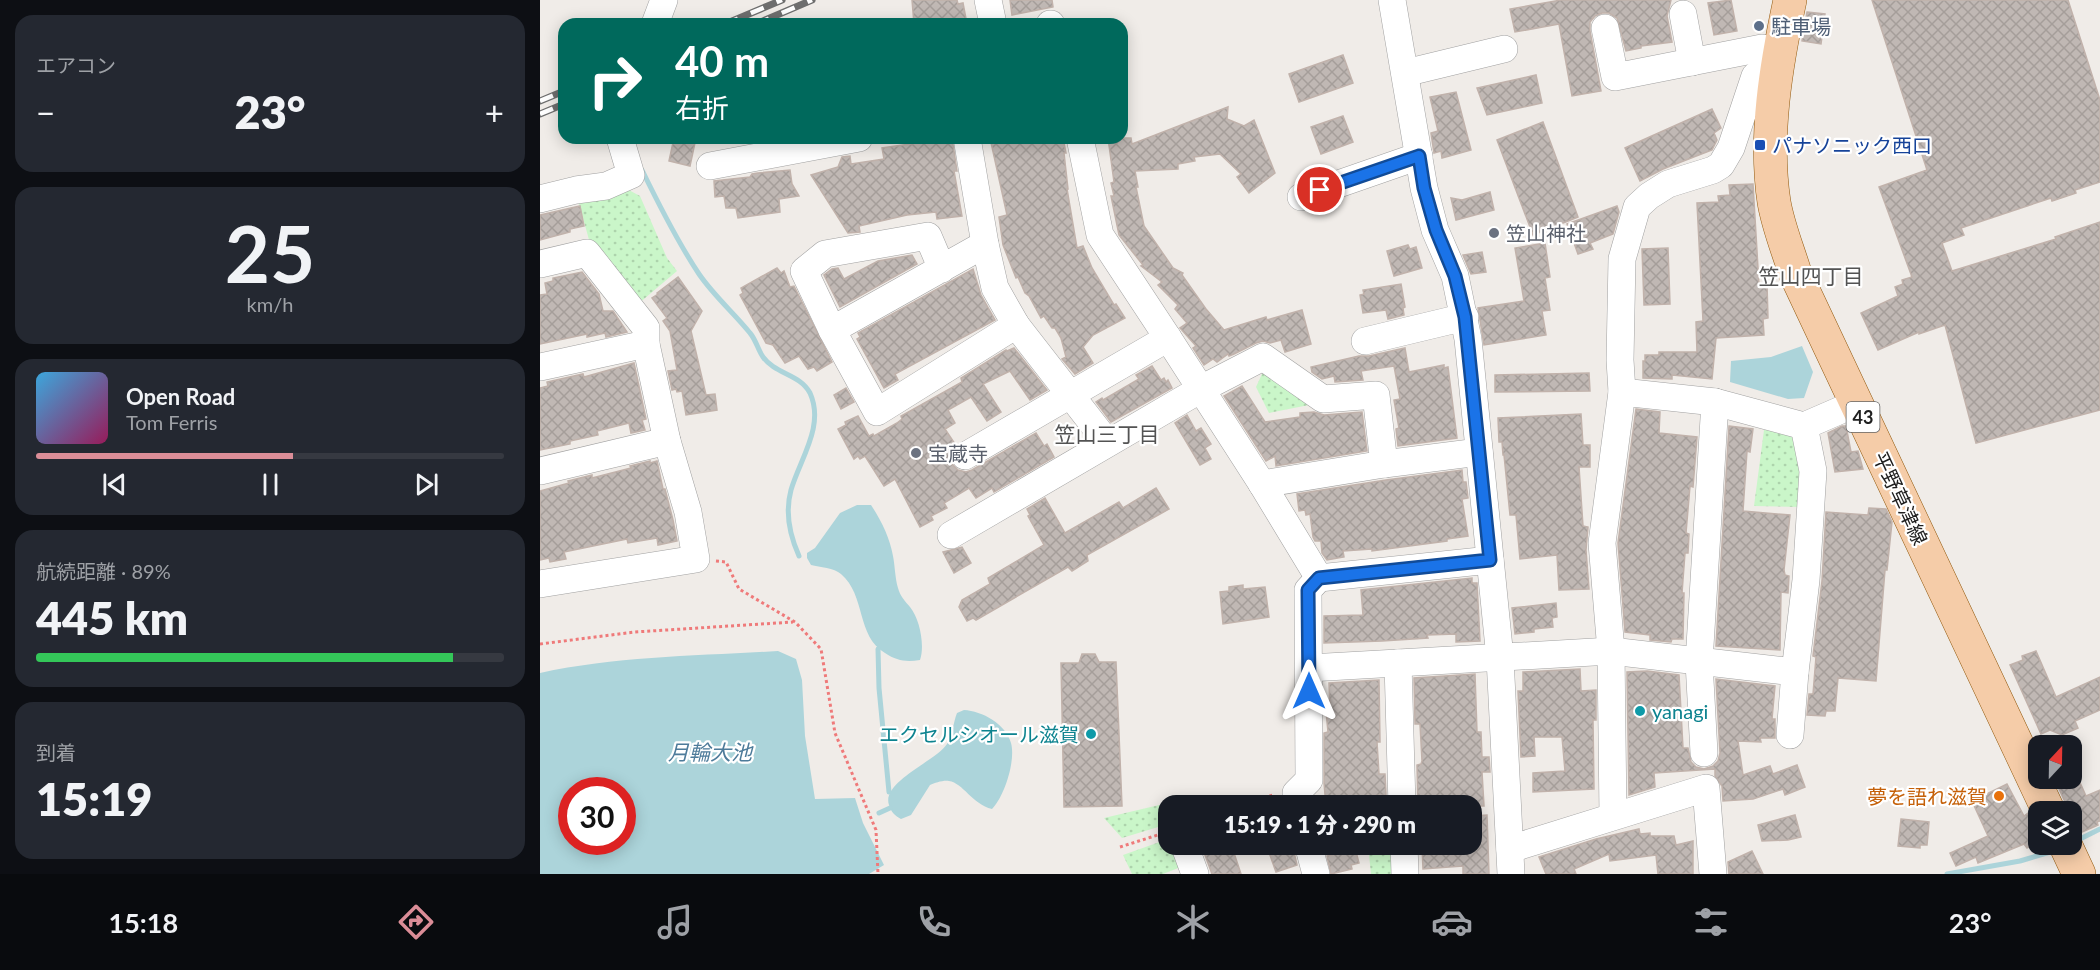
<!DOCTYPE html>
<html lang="ja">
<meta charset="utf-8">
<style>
:root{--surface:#171b24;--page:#242831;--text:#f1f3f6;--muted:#9ea1a6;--line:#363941;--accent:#db8d97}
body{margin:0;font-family:Lato,"Noto Sans JP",sans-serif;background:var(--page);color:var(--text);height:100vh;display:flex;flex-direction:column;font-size:22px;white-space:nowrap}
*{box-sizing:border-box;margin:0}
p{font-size:20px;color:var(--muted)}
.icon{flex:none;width:33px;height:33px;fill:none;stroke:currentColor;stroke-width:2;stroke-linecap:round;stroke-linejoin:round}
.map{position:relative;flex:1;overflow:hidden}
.drawer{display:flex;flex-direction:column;gap:15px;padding:15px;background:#0d0f14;width:540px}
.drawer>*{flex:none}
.top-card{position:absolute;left:18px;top:18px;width:570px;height:126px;border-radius:18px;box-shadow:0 3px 15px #0003;background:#00695c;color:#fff;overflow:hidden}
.needle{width:39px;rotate:22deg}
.buttons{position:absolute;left:1488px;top:735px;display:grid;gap:12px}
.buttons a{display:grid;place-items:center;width:54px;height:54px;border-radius:12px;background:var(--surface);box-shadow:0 3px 15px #0003;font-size:30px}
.speed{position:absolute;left:18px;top:777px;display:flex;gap:12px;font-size:30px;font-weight:700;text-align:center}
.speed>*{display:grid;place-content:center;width:78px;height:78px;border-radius:50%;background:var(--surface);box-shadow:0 3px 15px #0003;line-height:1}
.speed .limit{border:9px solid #d22;background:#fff;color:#111}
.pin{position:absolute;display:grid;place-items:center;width:51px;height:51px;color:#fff;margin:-26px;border:3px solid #fff;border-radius:50%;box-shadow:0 2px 6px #0007}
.me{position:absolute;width:66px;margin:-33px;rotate:0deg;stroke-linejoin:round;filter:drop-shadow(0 0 4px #0008)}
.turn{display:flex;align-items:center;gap:21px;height:126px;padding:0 18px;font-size:27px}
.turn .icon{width:78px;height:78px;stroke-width:2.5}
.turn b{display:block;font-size:42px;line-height:51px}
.big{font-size:45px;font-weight:800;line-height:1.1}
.drawer .card{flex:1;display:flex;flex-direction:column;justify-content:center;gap:9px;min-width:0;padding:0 21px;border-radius:18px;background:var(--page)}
.drawer .dial{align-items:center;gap:0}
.dial b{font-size:78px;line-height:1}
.song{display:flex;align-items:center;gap:18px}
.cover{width:72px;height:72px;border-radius:9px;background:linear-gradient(135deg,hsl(200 70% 55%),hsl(330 70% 35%))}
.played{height:6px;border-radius:3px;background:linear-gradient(90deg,var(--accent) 55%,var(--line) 55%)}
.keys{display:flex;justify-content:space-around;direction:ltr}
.heat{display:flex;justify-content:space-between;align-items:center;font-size:33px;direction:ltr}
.charge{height:9px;border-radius:4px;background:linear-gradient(90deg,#34c759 89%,var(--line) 0)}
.trip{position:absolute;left:618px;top:795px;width:324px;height:60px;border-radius:18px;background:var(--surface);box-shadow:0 3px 15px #0003;font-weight:800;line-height:60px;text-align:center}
.tabs{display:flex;height:96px;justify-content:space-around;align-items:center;background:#090b0e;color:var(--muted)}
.tabs .icon{width:42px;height:42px}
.tabs .active{color:var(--accent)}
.tabs b{font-size:27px;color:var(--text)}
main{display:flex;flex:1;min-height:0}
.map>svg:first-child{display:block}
.park{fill:url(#park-dots)}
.water{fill:#acd4da;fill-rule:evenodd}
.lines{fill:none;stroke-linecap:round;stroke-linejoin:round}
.stream{stroke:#acd4da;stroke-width:5}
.building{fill:url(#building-cross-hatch);stroke:#c1b2ab;stroke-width:1.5}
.minor-casing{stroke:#a1a1a1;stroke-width:28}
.major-casing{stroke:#91580c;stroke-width:34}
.path{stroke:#ef7a7a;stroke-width:3;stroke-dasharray:3 3;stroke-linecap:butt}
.minor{stroke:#fff;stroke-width:27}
.major{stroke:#f5cca8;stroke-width:33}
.rail-casing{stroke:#6e6e6e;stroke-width:7}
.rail{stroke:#fff;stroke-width:4.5;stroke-dasharray:14;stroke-linecap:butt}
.route-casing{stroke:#114b97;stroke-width:15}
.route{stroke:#1a73e8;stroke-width:10}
.service-dot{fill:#5c6f8a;stroke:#fff;stroke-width:2}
.transit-dot{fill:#1a4fb4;stroke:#fff;stroke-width:2}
.worship-dot{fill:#6b7280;stroke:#fff;stroke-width:2}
.culture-dot{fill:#0f9aa8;stroke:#fff;stroke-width:2}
.food-dot{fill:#e8710a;stroke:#fff;stroke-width:2}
.labels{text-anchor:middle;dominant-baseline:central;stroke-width:4.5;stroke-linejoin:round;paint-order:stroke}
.shield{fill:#fff;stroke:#636363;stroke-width:1.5}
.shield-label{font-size:18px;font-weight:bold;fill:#202020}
.service-label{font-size:20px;fill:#4e5e75;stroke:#fff;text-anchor:start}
.transit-label{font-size:20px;fill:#164399;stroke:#fff;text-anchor:start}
.worship-label{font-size:20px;fill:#5b616d;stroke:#fff;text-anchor:start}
.street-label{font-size:20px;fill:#202020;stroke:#fff}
.culture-label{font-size:20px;fill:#0d838f;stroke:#fff;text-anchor:start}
.food-label{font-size:20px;fill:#c56008;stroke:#fff;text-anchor:end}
.neighbourhood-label{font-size:21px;fill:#535353;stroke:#fff}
.water-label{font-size:21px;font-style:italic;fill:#4d7b9a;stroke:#fff}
</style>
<main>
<section class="drawer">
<div class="card"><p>エアコン</p>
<div class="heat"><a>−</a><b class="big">23°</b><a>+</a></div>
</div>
<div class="card dial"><b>25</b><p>km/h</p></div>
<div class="card">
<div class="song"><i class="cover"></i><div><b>Open Road</b><p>Tom Ferris</p></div></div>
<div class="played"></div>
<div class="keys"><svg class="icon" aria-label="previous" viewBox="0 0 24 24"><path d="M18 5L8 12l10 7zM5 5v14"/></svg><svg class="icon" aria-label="pause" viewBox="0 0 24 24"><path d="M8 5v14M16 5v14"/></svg><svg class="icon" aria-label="next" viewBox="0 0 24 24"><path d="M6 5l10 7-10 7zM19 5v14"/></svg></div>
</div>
<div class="card"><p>航続距離 · 89%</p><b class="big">445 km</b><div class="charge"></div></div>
<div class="card"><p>到着</p><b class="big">15:19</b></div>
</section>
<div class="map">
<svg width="1560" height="874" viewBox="0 0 1560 874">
<defs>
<pattern id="park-dots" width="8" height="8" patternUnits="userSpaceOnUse" patternTransform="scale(1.5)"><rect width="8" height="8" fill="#caf6c9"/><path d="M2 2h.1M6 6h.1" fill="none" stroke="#add3ac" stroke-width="1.8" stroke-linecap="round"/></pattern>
<pattern id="building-cross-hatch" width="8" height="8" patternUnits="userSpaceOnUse" patternTransform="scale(1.5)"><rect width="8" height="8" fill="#c0b8b4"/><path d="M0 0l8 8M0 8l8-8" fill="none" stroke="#a59e9a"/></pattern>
</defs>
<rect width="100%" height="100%" fill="#f0ece8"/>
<g class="park">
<polygon points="85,188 100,196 127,258 137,271 98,304 51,247 38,200"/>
<polygon points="722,374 732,374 774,404 729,413 716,387"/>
<path d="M1224 430C1231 431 1241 430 1248 434 1269 446 1263 487 1261 507L1214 506Z"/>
<polygon points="632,802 635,805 628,806 628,824 582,838 564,818"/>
<polygon points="628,839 628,844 637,845 646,865 623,874 592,874 583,855"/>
<polygon points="828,845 855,845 855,874 831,874"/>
</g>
<g class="water">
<polygon points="1262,346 1273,372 1264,398 1248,399 1190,382 1191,361 1231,357"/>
<path d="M317 505H331C341 520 350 538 353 556 355 566 355 578 358 588 360 596 365 601 370 607 380 619 385 646 380 660 366 662 357 661 345 653 316 636 326 595 301 574 294 568 280 567 271 565L267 558V553L275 548 300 513Z"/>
<path d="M238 651 256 659 262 680 265 736 275 799 315 798 323 823 344 865 329 874H0V673C78 656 159 656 238 651ZM82 790V842H32V790Z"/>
<path d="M424 710C442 711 466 724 471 743 476 761 464 797 452 809 432 804 423 783 409 781 403 780 395 783 390 785L371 815 361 819C355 816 351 812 349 805 341 782 396 761 407 744 413 735 413 723 417 713Z"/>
</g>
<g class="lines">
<g class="stream">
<path d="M102 170C119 205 137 241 159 274 174 296 194 313 210 333 216 340 218 350 223 357 235 374 260 374 270 393 285 426 260 459 251 490 245 512 250 536 259 556"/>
<polyline points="338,649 339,688 349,792"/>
<polyline points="339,813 350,808"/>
<polyline points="1536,841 1560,829"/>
<polyline points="1407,874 1480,861 1517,850"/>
</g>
</g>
<g class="building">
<polygon points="372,0 417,0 418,4 423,3 427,24 374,24"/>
<polygon points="470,0 512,0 513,7 472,15"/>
<polygon points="1021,0 1131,0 1127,16 1132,42 1101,46 1101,48 1086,51 1077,18 1069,13 1062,13 1055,16 1050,22 1050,31 1061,91 1032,96 1019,24 975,32 970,9"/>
<polygon points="1191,0 1197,31 1174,35 1168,3"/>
<polygon points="1332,0 1528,0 1560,100 1560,182 1535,190 1536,193 1512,201 1511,198 1421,228 1424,235 1402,243 1412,271 1516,239 1515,237 1560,222 1560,410 1436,443 1405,325 1379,334 1379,332 1338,350 1321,313 1358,296 1355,287 1363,284 1362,280 1372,277 1339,187 1387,170"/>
<polygon points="1267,12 1285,14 1281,44 1262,41"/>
<polygon points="803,55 813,83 759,102 749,74"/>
<polygon points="996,75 1002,103 947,115 937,88"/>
<polygon points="916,92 931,150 902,158 901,151 894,153 891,133 898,131 890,97"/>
<polygon points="688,107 687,119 704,126 714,120 735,173 709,193 697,177 701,174 680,154 654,157 655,161 638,164 638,169 595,171 598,187 596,187 604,226 633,268 643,273 642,275 666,309 684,330 726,317 727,320 762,310 771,344 745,352 741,340 730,343 723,341 716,343 694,354 689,356 688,354 677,362 673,359 664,365 653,348 656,346 640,328 647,323 635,309 638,305 618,285 622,282 601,266 603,265 579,235 571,196 574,196 571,183 574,182 568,138 591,138 592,144"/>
<polygon points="1172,109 1181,128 1174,133 1177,140 1172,150 1123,169 1100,181 1085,148"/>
<polygon points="803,116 813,142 781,154 771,127"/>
<polygon points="1003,122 1038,217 993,235 957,140"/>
<polygon points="134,138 156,138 150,166 129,161"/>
<polygon points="412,138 417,171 414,171 422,216 397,219 396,212 367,215 319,226 320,232 308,233 271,175 298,167 302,157 310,156 311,164 344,159 342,148"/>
<polygon points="450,138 523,138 526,153 524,153 528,189 527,189 537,248 543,246 552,268 574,305 576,304 585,318 553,335 543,347 553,363 535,374 522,359 526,357 521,338 515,328 512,328 504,316 501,318 489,296 485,293 478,277 476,278 463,245 459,217 467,215"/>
<polygon points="250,170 252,184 259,196 239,199 240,212 198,218 196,208 186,208 184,196 175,197 174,181 210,177 212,174 218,173"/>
<polygon points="1213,184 1219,285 1227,284 1228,318 1223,319 1224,335 1176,338 1172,379 1132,375 1132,379 1103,378 1103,361 1105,361 1105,355 1119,355 1119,352 1157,352 1156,322 1163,321 1157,203 1179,202 1178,196 1190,195 1189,185"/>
<polygon points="950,192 954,210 916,220 911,198 922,200"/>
<polygon points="40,206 44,226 30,229 30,232 0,240 0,215"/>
<polygon points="1077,206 1079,212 1073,234 1050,243 1053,249 1038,254 1027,224"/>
<polygon points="1005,243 1010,277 1005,278 1010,310 1002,311 1006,335 944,345 938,308 984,301 975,248"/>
<polygon points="868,245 870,249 876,247 882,268 854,276 847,251"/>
<polygon points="1128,248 1130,304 1104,305 1102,249"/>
<polygon points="942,252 946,272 931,274 923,255"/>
<polygon points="372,255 377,264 300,307 284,275 292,269 298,268 304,279 338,261"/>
<polygon points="237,268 241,273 244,271 250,287 254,286 292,362 277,371 274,367 268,369 259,356 245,363 233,345 226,343 200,295 203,293 201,288"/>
<polygon points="433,269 441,295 455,320 355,374 358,380 344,388 317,339 320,337 318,333"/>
<polygon points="42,272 59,294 63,311 73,311 87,332 66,337 65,333 47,337 47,334 0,344 0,295 7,294 5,283 13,281 13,278"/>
<polygon points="138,277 162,311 151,331 166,395 175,394 177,410 146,415 142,391 137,392 136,389 132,390 128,371 137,370 130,331 123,321 127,318 112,298 118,294 117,293"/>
<polygon points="861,284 865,307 863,308 864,315 848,319 846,310 823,313 820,295 824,294 823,290"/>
<polygon points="474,348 507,390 490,400 470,371 443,384 461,412 447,421 431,397 408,410 415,423 405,429 415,444 411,449 409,455 411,463 418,470 426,472 432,470 496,433 504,446 507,444 514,457 454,492 452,488 436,498 429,488 404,503 407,508 391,516 393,520 380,527 355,479 344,486 325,456 320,459 318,456 314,459 298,429 306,425 305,422 318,416 329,436 333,434 334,436 357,423 362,419 361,416 422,382 421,378 466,350 467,351"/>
<polygon points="865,348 869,372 904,365 904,368 908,367 917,438 858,446 856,429 859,428 854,400 860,399 854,366 821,371 823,380 795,382 794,376 782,379 772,372 771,367 819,356 829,356"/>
<polygon points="94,363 106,419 102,420 105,430 91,433 89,423 57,431 58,435 30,441 30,444 0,450 0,388 8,386 7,382 43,374 44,377"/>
<polygon points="612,366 621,380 624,378 626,382 628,380 632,388 571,422 556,402 562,398 563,400 599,379 596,375"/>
<polygon points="1049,373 1050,391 955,392 955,375"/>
<polygon points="702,386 725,422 760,417 760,413 774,412 784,415 822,412 827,451 736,466 735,456 726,461 684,396"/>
<polygon points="306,388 314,402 301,409 294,395"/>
<polygon points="1096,409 1120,412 1119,433 1157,437 1153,487 1150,486 1146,533 1149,534 1148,553 1145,553 1142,593 1144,593 1143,639 1132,639 1131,642 1110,640 1110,635 1085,632 1078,543"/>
<polygon points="1041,414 1043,445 1050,445 1050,467 1039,467 1043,526 1048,527 1046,550 1049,589 1019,590 1017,555 980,559 976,515 970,515 964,455 963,455 962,442 959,442 958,418"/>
<polygon points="647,415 656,431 661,428 671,444 665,448 671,459 660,465 635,423"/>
<polygon points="1189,426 1213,429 1210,452 1207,451 1203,511 1250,515 1244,570 1245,575 1249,576 1248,593 1241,592 1240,650 1176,646"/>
<polygon points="1302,426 1306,426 1311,452 1318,451 1323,469 1295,472 1288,433"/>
<polygon points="110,461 110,463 117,461 123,489 125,489 133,520 137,541 118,545 117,538 88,543 87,539 24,552 26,559 10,562 9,558 0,560 0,491 29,483 28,481 52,475 52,478 91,468 90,466"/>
<polygon points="922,470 923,482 926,482 928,498 922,499 928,536 907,539 907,541 832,551 832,549 803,551 804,557 787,560 782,553 781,541 775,541 773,537 770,514 766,515 765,510 759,511 757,494 846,480"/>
<polygon points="616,488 629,509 547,555 548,561 532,571 528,567 436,620 433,618 427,621 419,607 422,600 450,584 448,578 504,545 488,516 490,515 487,509 505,498 525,533 579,502 583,508"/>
<polygon points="1329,508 1346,509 1352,522 1347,570 1345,570 1336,681 1298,678 1295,711 1286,711 1285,716 1267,715 1269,694 1273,694 1276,657 1273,656 1282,581 1286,512 1328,515"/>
<polygon points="422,547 431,563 414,573 403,552"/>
<polygon points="932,578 932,583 937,583 940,641 916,642 916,634 887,635 888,638 842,641 784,643 784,616 823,615 821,590"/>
<polygon points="703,585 703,589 725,587 729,617 683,624 680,592 689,591 689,587"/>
<polygon points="1016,603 1017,617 1012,618 1013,627 994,629 994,632 975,634 972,608"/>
<polygon points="1496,651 1516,697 1560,677 1560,710 1535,721 1538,728 1522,735 1510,730 1501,734 1470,665 1483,660 1482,656"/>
<polygon points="542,654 555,654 559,662 576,662 582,806 524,807 521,663 539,663"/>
<polygon points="1040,669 1041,691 1056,690 1056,720 1053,720 1054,789 993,792 993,773 1025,771 1022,737 994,737 995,756 981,757 978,691 983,691 983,672"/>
<polygon points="1107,671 1139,675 1143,748 1148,748 1151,762 1156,767 1164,769 1173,766 1178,761 1180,753 1176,679 1235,686 1232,719 1235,719 1235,738 1220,738 1221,742 1198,741 1203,775 1230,766 1233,774 1257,765 1265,787 1245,795 1243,789 1213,799 1183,801 1182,786 1175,776 1175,769 1114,773 1115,787 1089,795 1087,672"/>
<polygon points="935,674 937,732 941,732 942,757 949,757 950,772 942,772 944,806 878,806 877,765 881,764 882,761 880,724 875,724 874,678"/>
<polygon points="839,680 840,742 837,742 839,774 845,774 846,795 808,797 809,806 786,806 784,783 784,733 788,732 786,711 790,711 789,683"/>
<polygon points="1514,778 1538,778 1546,796 1560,790 1560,821 1557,822 1558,825 1540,833 1533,828 1532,812 1527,812 1526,804"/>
<polygon points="1467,784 1484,816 1488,813 1498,831 1498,842 1487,848 1484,844 1438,863 1436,857 1416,866 1410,853 1448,836 1432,801"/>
<polygon points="947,815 949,874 923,874 923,866 883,869 882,846 932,844 932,816"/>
<polygon points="1255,815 1261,837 1248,840 1222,841 1218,825"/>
<polygon points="1361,819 1389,822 1387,845 1380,845 1380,848 1358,846"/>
<polygon points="1099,829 1100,834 1110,833 1110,836 1134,836 1136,845 1153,841 1153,874 1118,874 1116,855 1070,861 1069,854 1034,869 1036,874 1006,874 999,857 1056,839"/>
<polygon points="661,844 691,844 701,874 672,874"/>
<polygon points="726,844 752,844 757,865 736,872"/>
<polygon points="814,844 819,863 811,865 812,869 791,874 787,856 801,852 800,847"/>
<polygon points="1212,851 1223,874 1189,874 1188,862"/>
</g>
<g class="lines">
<defs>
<g id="minor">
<polyline points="448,0 453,24"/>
<polyline points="852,0 884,188 895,230 915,276 928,339 960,658 971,874"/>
<polyline points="1143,14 1152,62"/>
<polyline points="115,24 124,0"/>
<polyline points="510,24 511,24"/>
<polyline points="1065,28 1075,77 1222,48 1234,50"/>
<polyline points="865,73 964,49"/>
<polyline points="427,138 445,244 455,288 476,325 567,442"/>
<polyline points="540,138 560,235 628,338"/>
<polyline points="170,166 319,138"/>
<polyline points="761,197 879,156"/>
<polyline points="0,199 36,190 66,186 91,175 80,138"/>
<polyline points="0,264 47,253 106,328 106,344 127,441 148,512 156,559 0,584"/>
<polyline points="402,269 388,236 285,254 264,271 292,330 445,244"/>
<polyline points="292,330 337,412 476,325"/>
<polyline points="825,341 925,317"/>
<polyline points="0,367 106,344"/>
<polyline points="1082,392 1080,360 1082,259 1097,207 1109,196 1128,184 1173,170 1181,165 1191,148 1215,76 1228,66 1234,50 1239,44"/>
<polyline points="425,456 628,338 722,484 779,578"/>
<polyline points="0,471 127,441"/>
<polyline points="722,484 844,464 939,452"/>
<polyline points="411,535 661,389 723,357 783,399 836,395 844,464"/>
<polyline points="858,663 862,806"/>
<polyline points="769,668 1071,651 1255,672 1266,580 1273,471 1264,426"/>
<polyline points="1250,735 1255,672"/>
<polyline points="1164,753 1159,662 1175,402"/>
<polyline points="757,806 756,793 769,780 768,590 779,578 950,560"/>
<polyline points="1073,816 1071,651 1062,543 1082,392 1175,402 1264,426 1317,403"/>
<polyline points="644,844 655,874"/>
<polyline points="768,844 776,874"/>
<polyline points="864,844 865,874"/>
<polyline points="970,849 1166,788 1173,874"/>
</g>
<g id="major">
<path d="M1250 0C1236 65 1224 136 1234 202 1238 226 1248 250 1255 273L1509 812"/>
<polyline points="1525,844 1539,874"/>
</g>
</defs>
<use href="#minor" class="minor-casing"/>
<use href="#major" class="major-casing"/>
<g class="path">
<polyline points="176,561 186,562 199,589 255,622 281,649 295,733 336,830 338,874"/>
<polyline points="0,644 95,632 253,622"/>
<polyline points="701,806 733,795"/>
<polyline points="580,847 624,833"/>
</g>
<use href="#minor" class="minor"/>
<use href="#major" class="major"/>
<defs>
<g id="rail">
<polyline points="185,24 242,0"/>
<polyline points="216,24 272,0"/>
<polyline points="0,101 24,91"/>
<polyline points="0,114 24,104"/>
</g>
</defs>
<use href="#rail" class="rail-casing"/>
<use href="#rail" class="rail"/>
</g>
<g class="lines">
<defs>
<polyline id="route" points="769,691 768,590 779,578 950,560 925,317 915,276 896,230 884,188 879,156 780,190"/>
</defs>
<use href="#route" class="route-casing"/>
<use href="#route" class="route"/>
</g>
<circle class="service-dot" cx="1219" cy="26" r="6"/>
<rect class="transit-dot" x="1214" y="139" width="12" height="12" rx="3"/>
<g class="worship-dot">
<circle cx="954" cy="233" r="6"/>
<circle cx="376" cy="453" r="6"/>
</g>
<g class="culture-dot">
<circle cx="1100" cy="711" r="6"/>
<circle cx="551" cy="734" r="6"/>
</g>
<circle class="food-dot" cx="1459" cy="796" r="6"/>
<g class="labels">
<rect class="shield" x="1306.5" y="402" width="33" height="30" rx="4.5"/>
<g class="shield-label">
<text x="1323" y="417">43</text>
</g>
<g class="service-label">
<text x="1231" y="26">駐車場</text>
</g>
<g class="transit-label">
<text x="1232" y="145">パナソニック西口</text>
</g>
<g class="worship-label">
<text x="966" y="233">笠山神社</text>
<text x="388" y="453">宝蔵寺</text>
</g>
<g class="street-label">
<text transform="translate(1361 498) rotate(65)">平野草津線</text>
</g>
<g class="culture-label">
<text x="1112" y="711">yanagi</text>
<text x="539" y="734" text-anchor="end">エクセルシオール滋賀</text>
</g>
<g class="food-label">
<text x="1447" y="796">夢を語れ滋賀</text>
</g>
<g class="neighbourhood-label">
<text x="1271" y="275">笠山四丁目</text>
<text x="567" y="433">笠山三丁目</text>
</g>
<g class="water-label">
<text x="170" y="751">月輪大池</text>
</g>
</g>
</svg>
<div class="buttons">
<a><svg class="needle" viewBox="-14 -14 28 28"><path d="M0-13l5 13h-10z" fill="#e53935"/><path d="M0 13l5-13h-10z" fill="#9ea1a6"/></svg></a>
<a><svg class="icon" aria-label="layers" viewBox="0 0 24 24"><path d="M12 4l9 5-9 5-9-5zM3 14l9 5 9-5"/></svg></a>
</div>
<div class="speed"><div class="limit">30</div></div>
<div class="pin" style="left:780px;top:190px;background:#d93025"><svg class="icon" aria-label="arrive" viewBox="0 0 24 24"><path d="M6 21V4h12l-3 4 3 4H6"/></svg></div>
<svg class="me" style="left:769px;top:691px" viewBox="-20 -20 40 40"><path d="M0-17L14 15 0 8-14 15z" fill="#1a73e8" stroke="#fff" stroke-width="4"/></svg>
<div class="trip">15:19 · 1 分 · 290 m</div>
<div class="top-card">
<div class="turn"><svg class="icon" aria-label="right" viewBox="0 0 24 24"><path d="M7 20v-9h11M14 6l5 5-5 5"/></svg><div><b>40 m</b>右折</div></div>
</div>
</div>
</main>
<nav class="tabs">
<b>15:18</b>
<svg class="icon active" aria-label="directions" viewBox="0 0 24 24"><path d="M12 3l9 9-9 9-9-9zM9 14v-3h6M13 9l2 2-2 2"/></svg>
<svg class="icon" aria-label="music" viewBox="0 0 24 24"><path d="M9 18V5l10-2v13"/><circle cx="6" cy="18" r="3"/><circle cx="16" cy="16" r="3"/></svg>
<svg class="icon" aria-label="phone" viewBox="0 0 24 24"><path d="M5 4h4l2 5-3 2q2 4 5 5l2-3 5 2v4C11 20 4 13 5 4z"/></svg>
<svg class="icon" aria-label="climate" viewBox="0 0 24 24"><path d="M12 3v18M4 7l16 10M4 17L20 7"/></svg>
<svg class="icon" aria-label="car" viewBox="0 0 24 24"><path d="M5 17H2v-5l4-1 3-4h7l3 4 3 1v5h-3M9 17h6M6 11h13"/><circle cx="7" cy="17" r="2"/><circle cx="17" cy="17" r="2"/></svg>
<svg class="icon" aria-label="filters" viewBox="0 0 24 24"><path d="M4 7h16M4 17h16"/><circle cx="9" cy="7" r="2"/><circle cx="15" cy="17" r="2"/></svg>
<b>23°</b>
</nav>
